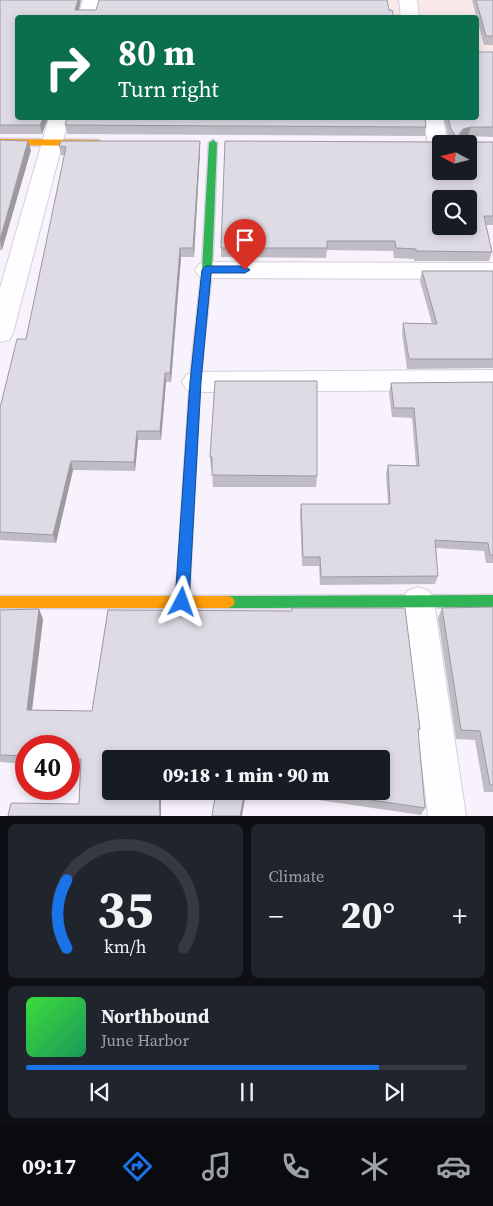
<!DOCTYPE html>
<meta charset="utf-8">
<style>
:root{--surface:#171b24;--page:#20242c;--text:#f1f3f6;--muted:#9ea1a6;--line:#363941;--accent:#1a73e8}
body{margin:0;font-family:"Source Serif 4",serif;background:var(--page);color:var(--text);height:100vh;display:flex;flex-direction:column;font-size:19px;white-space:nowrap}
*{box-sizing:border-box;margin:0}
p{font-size:16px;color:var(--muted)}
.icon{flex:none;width:28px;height:28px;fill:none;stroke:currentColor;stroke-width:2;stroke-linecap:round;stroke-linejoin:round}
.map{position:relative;height:816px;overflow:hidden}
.sheet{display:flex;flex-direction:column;gap:8px;padding:8px;background:#0d0f14;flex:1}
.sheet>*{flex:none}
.banner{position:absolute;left:15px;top:15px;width:464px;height:105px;border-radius:5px;box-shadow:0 2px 8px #0003;background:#0b6e4f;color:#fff;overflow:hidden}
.needle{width:32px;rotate:277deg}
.buttons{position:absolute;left:432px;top:135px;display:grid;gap:10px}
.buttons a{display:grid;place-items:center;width:45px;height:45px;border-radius:5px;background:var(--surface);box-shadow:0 2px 8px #0003;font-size:25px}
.speed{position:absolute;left:15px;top:735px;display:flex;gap:10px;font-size:25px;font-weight:700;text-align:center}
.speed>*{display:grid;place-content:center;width:65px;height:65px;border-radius:50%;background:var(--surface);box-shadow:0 2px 8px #0003;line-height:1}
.speed .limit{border:8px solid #d22;background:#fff;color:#111}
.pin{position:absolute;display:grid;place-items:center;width:42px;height:42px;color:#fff;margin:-51px -21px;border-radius:50% 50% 50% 0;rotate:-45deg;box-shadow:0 0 5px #0007}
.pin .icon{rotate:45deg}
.me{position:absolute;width:55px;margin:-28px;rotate:4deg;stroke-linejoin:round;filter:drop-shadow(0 0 4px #0008)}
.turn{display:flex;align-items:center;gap:18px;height:105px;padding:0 20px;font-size:22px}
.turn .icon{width:65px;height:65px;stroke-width:2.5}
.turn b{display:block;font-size:35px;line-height:42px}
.big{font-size:38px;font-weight:800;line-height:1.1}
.sheet .card{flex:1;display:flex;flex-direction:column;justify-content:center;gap:8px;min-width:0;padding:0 18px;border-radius:8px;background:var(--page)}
.sheet .dial{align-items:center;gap:0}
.dial svg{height:130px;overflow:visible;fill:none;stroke:var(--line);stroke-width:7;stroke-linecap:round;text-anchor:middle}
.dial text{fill:var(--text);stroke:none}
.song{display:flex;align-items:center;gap:15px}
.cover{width:60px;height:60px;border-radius:8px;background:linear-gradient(135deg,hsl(120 70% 55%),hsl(150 70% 35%))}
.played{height:5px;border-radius:2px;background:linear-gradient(90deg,var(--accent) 80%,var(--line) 80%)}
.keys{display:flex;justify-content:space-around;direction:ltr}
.heat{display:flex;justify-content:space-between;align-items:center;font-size:28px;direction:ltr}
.sheet .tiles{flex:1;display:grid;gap:8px;grid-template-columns:1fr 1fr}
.card:last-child{grid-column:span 2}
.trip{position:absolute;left:102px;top:750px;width:288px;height:50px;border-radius:5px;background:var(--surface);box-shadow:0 2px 8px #0003;font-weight:800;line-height:50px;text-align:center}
.dock{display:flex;height:80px;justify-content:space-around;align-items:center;background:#090b0e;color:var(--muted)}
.dock .icon{width:35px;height:35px}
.dock .active{color:var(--accent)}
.dock b{font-size:22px;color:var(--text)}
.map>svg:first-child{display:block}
.commercial{fill:#fae9ea}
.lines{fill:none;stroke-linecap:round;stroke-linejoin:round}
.street-casing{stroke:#d4cfd9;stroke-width:2}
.fast-casing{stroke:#d4cfd9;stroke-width:3}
.slow-casing{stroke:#d4cfd9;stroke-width:3}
.street{fill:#fefdff;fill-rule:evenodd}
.fast{fill:#30b455;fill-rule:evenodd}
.slow{fill:#ff9f0a;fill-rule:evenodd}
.wall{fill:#c0bcc5}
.shaded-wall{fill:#9c99a0}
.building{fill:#dfdbe5;stroke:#9c99a0;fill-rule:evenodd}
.route{fill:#1a73e8;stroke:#114b97}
</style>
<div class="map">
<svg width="493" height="816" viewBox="0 0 493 816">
<rect width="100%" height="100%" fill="#f7f2fc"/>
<polygon class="commercial" points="387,0 493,0 493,51 476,51 476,18 393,17"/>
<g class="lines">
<defs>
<g id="street">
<polygon points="83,0 101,0 96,18 78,18"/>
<polygon points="399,0 417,0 419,18 401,18"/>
<polygon points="49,118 69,118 13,333 9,340 0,342 0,288"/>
<polygon points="423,118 443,118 448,144 441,144 441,149 431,148 428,144"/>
<polygon points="207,262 493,263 493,279 207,278 199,276 195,270 199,264"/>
<polygon points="493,370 493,390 195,392 186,389 182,382 186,375 195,372"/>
<polygon points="418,587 429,591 434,602 466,816 428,816 402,602 407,591"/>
</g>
<g id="fast">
<polygon points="213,140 217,143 212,270 205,333 200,337 195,333 202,270 209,143"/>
<polygon points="493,595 493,607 228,608 223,606 221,602 223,598 228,596"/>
</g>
<g id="slow">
<polygon points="0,139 98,140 102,143 98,146 0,145"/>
<polygon points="200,329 205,333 200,382 189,596 228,596 233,598 235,602 233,606 228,608 0,608 0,596 176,596 190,382 195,333"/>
</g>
</defs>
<use href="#street" class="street-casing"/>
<use href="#fast" class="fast-casing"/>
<use href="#slow" class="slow-casing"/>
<use href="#street" class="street"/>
<use href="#fast" class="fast"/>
<use href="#slow" class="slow"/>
</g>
<g class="wall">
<polygon points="0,0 81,0 79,10 96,10 387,0 18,18 18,118 48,118 42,134 0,134"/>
<polygon points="472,0 493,0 493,45 484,45"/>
<polygon points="478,52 493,52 493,137 468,136 471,142 493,142 493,225 486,225 492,252 489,261 414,261 414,259 394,258 393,251 327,250 326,258 221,257 221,248 443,142 448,136 444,118 476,118"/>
<polygon points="65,125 426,127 425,136 67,134"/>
<polygon points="0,140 31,150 2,250 0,250"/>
<polygon points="200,141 200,151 194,257 181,257 171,382 166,382 161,440 138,440 135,471 73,470 56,543 0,540 0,408 26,339 65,156 61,155 59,146"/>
<polygon points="422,271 493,271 493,368 407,369 402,333 403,323 432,324 420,281"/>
<polygon points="493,382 493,563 486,563 484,551 436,548 438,576 435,584 320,585 319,566 302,566 300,513 301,504 388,504 386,474 388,465 416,465 412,418 392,417 389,393 391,383"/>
<polygon points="210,457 317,476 316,487 213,487 212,469 211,469"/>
<polygon points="493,607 493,792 484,792 475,740 456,739 438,618 442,608"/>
<polygon points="39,609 43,619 32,710 420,729 418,734 425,808 421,815 298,797 216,791 381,791 111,759 111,791 161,791 161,816 79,804 80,766 69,766 69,746 26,746 26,764 0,762 0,610"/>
</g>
<g class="shaded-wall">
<polygon points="78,0 81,0 77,18 75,10"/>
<polygon points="43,118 48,118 42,134 40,125"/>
<polygon points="471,127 468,136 459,135 463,129"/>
<polygon points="28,141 31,150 2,250 0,240"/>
<polygon points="200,141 200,151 194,257 193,248"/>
<polygon points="180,248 181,257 171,382 170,373"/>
<polygon points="165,373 166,382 161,440 160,431"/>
<polygon points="137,431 138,440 135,471 134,462"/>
<polygon points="71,461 73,470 56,543 53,535"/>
<polygon points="39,609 43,619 31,718 27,710"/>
<polygon points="159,791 161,791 161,816 160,816"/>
<polygon points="245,791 246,791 246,793 242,816 240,816"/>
</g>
<g class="building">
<polygon points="0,0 78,0 75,10 96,10 99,0 387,0 389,10 392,10 394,18 18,18 18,118 43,118 40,125 0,125"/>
<polygon points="476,0 493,0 493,36 486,36"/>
<path d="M476 45 478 52H493V127H471L463 129 459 135 469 136 471 142H493V216H484L492 252 416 251V249L396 248 395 241H327V248H221L225 141 443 142 445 136 455 135 451 129 448 118H476ZM441 144H469V171H441ZM441 199H469V226H441Z"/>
<polygon points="67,118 425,118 426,127 65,125"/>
<polygon points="0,140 28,141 0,240"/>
<polygon points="61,141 200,141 193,248 180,248 170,373 165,373 160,431 137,431 134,462 71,461 53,535 0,532 0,408 17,339 26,339 66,147 59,146"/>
<polygon points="422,271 493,271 493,359 409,359 403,323 437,324"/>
<polygon points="215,381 317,381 317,476 212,475 212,457 210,457"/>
<polygon points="493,382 493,555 490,555 488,543 435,540 438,576 321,577 320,557 303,557 301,504 390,504 388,465 419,466 414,408 394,408 391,383"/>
<polygon points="493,607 493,785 490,785 480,731 461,730 442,608"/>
<polygon points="292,608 405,608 420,729 418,729 425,808 311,791 381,791 381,759 111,759 111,791 159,791 160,816 8,816 11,803 79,804 81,759 69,758 69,746 26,746 26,756 0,755 0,610 39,609 27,710 92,711 108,610 292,611"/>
<polygon points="216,791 245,791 240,816 212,816"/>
</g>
<polygon class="route" points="206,266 245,266 250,270 245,273 211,273 201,382 189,602 187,606 182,608 177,606 175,602 190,382 202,270"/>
</svg>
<div class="buttons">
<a><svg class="needle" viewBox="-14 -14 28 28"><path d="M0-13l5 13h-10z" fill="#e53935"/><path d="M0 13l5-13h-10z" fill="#9ea1a6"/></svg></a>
<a><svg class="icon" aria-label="search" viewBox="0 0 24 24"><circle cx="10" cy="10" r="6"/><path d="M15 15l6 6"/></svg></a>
</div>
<div class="speed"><div class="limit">40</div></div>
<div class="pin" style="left:245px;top:270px;background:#d93025"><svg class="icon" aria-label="arrive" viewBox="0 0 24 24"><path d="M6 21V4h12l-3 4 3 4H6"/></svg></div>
<svg class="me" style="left:182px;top:602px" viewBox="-20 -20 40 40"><path d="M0-17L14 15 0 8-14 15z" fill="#1a73e8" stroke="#fff" stroke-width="4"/></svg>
<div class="trip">09:18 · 1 min · 90 m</div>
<div class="banner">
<div class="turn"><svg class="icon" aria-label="right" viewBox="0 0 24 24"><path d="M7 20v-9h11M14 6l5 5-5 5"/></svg><div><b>80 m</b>Turn right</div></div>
</div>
</div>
<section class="sheet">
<div class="tiles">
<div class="card dial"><svg viewBox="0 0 100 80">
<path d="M14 69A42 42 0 1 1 86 69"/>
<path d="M14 69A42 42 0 0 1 14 27" stroke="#1a73e8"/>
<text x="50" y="56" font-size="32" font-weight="700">35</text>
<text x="50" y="72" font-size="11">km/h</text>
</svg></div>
<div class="card"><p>Climate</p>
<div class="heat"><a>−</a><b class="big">20°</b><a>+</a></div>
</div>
<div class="card">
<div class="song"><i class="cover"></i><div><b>Northbound</b><p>June Harbor</p></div></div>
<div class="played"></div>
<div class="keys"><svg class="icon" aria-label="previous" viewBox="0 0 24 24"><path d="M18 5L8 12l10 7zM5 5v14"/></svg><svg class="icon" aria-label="pause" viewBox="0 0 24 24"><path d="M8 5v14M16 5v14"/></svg><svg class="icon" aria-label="next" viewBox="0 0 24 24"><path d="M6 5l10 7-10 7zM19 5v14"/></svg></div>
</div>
</div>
</section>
<nav class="dock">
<b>09:17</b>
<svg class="icon active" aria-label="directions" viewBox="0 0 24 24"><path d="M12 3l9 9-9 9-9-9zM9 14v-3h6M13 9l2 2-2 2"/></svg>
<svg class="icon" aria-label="music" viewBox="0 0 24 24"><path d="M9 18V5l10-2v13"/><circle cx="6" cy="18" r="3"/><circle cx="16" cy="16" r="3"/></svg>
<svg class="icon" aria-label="phone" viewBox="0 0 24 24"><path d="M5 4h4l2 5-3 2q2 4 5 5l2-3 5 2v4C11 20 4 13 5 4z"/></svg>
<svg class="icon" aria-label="climate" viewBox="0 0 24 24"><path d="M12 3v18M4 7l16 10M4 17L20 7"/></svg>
<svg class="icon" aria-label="car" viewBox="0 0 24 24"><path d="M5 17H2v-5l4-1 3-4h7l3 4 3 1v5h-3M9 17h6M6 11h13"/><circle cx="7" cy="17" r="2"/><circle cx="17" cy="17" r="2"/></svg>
</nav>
